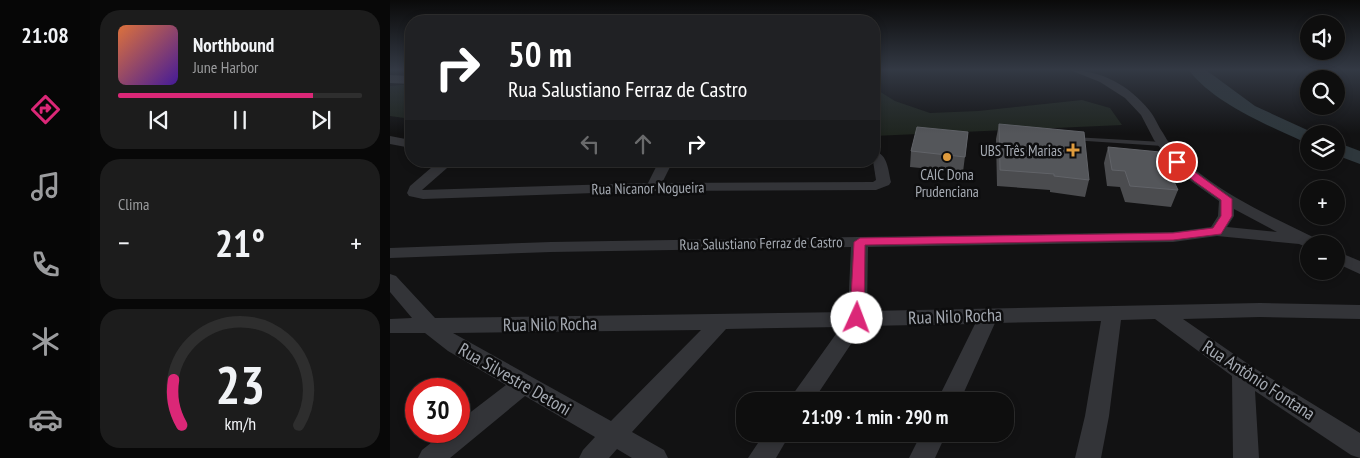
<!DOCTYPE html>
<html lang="pt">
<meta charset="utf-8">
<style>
:root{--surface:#0e0e0e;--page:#1c1c1c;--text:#f1f3f6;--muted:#9b9c9e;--line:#2e2e2e;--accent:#db2777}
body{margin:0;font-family:"PT Sans Narrow",sans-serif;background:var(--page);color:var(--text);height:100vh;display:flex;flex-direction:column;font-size:19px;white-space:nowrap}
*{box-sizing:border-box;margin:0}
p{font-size:16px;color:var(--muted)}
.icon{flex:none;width:28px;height:28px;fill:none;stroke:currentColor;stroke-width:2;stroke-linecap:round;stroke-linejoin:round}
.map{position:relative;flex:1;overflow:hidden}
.panel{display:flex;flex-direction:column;gap:10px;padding:10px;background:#080808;width:300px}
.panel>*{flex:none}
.top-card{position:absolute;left:15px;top:15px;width:475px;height:152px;border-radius:20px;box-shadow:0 2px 8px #0003,0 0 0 1px var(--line);background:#202124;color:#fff;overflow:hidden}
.controls{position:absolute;left:910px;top:15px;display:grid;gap:10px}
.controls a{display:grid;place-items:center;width:45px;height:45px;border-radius:50%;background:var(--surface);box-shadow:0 2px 8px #0003,0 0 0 1px var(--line);font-size:25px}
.speed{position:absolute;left:15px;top:378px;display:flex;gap:10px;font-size:25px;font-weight:700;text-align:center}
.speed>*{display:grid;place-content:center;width:65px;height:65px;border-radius:50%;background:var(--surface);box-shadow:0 2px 8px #0003,0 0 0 1px var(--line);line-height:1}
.speed .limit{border:8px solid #d22;background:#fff;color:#111}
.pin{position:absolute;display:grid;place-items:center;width:42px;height:42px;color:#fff;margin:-21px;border:2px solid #fff;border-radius:50%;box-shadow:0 1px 5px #0007}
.me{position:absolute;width:55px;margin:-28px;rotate:2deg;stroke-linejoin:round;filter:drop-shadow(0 0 4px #0008)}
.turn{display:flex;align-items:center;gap:18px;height:105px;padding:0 20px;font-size:22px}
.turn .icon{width:65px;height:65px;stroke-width:2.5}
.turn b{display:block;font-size:35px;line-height:42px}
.lanes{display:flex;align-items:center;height:48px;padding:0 20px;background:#0003;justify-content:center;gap:25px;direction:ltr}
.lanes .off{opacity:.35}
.big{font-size:38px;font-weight:600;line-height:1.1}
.panel .tile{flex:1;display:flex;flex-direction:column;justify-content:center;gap:8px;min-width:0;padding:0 18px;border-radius:20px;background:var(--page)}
.panel .dial{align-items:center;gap:0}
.dial svg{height:130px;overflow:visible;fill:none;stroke:var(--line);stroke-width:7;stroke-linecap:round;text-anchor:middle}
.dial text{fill:var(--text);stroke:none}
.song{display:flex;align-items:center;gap:15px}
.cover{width:60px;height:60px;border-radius:8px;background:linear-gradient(135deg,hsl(20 70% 55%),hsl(260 70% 35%))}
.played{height:5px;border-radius:2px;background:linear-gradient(90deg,var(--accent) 80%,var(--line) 80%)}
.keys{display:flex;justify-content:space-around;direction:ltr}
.heat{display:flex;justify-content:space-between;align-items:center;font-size:28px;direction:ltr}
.trip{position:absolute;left:346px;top:392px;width:278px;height:50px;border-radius:20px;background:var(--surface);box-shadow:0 2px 8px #0003,0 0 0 1px var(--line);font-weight:600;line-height:50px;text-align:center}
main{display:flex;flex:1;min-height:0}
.tab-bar{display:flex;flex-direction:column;width:90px;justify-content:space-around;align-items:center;background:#060606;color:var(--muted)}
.tab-bar .icon{width:35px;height:35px}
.tab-bar .selected{color:var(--accent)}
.tab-bar b{font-size:22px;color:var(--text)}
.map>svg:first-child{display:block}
.green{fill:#1f251f}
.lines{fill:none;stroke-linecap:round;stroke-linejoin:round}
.river{fill:#2e373c;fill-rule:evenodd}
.service{fill:#333438;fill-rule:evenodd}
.minor{fill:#333438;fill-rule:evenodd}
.secondary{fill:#414348;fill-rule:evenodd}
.wall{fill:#4b4c4f}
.building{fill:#54565a;stroke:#616368}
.route{fill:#db2777;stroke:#8e194d}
.poi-dot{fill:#df9b3d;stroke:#0d0d0e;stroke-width:2}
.labels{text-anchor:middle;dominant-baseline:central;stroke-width:5;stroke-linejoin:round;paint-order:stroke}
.poi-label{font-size:15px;fill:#a5aab2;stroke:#0d0d0e;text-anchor:end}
.street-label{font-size:15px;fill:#a5aab2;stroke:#0d0d0e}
.near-street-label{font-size:18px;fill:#a5aab2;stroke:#0d0d0e}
</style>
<main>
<nav class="tab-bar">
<b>21:08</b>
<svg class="icon selected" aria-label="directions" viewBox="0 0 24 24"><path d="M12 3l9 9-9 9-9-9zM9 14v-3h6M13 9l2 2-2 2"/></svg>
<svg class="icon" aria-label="music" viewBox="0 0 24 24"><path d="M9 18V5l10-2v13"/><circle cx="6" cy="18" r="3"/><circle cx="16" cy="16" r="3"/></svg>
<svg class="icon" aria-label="phone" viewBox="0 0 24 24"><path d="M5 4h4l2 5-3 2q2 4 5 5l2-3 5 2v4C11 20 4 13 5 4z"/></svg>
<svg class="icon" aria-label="climate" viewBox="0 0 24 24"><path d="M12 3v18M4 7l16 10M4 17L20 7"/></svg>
<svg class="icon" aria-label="car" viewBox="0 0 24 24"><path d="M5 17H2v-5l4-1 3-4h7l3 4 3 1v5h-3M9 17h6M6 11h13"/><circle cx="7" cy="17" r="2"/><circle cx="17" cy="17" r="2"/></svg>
</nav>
<section class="panel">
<div class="tile">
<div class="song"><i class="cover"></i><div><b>Northbound</b><p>June Harbor</p></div></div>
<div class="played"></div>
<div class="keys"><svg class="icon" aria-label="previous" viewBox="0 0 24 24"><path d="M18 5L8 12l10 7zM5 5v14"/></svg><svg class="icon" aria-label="pause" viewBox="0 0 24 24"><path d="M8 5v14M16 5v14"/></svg><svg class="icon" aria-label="next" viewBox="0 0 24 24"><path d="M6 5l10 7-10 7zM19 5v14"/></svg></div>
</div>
<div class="tile"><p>Clima</p>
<div class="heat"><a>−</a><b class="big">21°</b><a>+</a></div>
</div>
<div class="tile dial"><svg viewBox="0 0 100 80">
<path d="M14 69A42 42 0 1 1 86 69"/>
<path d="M14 69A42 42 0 0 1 9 41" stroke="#db2777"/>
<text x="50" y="56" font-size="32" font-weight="700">23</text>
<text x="50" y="72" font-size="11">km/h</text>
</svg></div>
</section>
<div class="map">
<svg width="970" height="458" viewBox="0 0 970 458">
<rect width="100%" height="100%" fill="#121213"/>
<g class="green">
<polygon points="21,84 21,119 0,116 0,86"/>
<polygon points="484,88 505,101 540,113 588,111 692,100 720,108 732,125 484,136"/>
</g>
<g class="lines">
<g class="river">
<path d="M799 70H816L865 106 926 134H919V143L912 141C877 125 822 102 799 70Z"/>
<polygon points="946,142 970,151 970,164 946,155"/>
</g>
<polygon class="service" points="683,137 773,142 776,144 773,146 681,140 680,139"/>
<g class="minor">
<path d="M680 70C711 70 740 86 759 110 765 117 768 126 773 133 782 150 797 164 812 175 847 202 889 220 929 240L931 244H919V248L909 244 827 236 783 242 478 247 477 311 870 303 970 305V319L870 317 793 319 861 366 970 433V458L961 455 865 391 869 458H843L842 376 765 319 731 320 719 416 711 458H685L695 416 711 321 605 323 570 401H547L585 324 473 326 423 401H398L451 327 336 329 242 432 274 450 278 458H242L227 449 219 458H189L193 450 205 437 135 396 60 458H28L32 450 56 431H69V421L116 385 58 351 35 333H0V319L22 318 0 292V274L6 276 45 318 458 312 461 247 161 252 0 258V248L161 242 783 232 821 227 828 216 829 201 801 181 784 166 764 140 751 115 735 98 710 82ZM844 209 887 232 837 227 844 216ZM311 330 221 421 63 333Z"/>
<polygon points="0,136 21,140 21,148 0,144"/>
<path d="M484 151C498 154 498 170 501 182L499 185 486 190 263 191 33 199 19 196 17 193 20 186 49 161H65L32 190 258 183 269 161H283L272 183 483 182 486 180 483 161Z"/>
<polygon points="946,251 970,261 970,274 946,263"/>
<polygon points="374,434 400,434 386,458 358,458"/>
<polygon points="531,434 556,434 545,458 519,458"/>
</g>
<polygon class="secondary" points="0,75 21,76 21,84 0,83"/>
</g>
<g class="wall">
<polygon points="609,124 699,180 695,197 660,192 660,190 607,186 606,139"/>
<polygon points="578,132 573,172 520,167 521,151"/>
<polygon points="718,147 788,190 781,207 735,202 730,187 717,186 714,163"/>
</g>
<g class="building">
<polygon points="609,124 694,132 699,180 664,176 664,174 610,170"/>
<polygon points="527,127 578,132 575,157 521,151"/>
<polygon points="718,147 770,152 788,190 740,186 735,171 722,170"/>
</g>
<linearGradient id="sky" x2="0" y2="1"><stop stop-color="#0a0a0a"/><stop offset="0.52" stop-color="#333944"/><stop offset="1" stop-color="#333944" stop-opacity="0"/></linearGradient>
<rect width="970" height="134" fill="url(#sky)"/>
<polygon class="route" points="787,159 842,199 842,216 831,234 783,240 475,245 474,318 472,322 462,322 460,318 464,242 470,238 783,233 823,228 831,216 831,200 804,181 783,164 782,162"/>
<g class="poi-dot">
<path d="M680.5 142.5h5v5h5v5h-5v5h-5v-5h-5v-5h5z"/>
<circle cx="557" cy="157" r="5"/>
</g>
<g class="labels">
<g class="poi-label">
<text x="672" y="150">UBS Três Marias</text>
<text x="557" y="174" text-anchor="middle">CAIC Dona<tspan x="557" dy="17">Prudenciana</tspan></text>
</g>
<g class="street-label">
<text transform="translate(258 188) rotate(-1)">Rua Nicanor Nogueira</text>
<text transform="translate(371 243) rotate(-1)">Rua Salustiano Ferraz de Castro</text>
</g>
<g class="near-street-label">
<text transform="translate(565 316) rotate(-2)">Rua Nilo Rocha</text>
<text transform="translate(160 324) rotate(-1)">Rua Nilo Rocha</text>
<text transform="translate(125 379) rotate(30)">Rua Silvestre Detoni</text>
<text transform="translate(869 380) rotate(33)">Rua Antônio Fontana</text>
</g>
</g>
</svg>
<div class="controls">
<a><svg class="icon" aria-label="sound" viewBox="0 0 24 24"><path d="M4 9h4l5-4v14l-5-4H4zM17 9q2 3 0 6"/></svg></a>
<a><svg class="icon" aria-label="search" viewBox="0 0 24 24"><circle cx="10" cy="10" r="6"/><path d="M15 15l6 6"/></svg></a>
<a><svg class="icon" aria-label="layers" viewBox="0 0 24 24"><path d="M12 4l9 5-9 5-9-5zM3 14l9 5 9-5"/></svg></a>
<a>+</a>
<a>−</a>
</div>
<div class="speed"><div class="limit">30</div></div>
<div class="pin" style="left:787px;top:162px;background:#d93025"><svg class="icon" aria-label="arrive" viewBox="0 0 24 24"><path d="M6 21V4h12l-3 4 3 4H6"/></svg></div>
<svg class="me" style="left:467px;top:318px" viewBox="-20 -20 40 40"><circle r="19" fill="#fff"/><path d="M0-13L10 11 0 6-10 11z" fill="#db2777"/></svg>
<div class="trip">21:09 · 1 min · 290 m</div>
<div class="top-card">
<div class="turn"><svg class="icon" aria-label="right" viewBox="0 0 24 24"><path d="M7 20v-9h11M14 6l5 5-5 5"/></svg><div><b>50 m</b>Rua Salustiano Ferraz de Castro</div></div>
<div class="lanes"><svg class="icon off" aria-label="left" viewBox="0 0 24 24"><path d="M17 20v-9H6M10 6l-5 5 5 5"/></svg><svg class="icon off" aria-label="ahead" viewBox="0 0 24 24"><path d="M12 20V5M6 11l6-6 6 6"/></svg><svg class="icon" aria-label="right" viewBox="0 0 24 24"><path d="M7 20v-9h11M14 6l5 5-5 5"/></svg></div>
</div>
</div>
</main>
